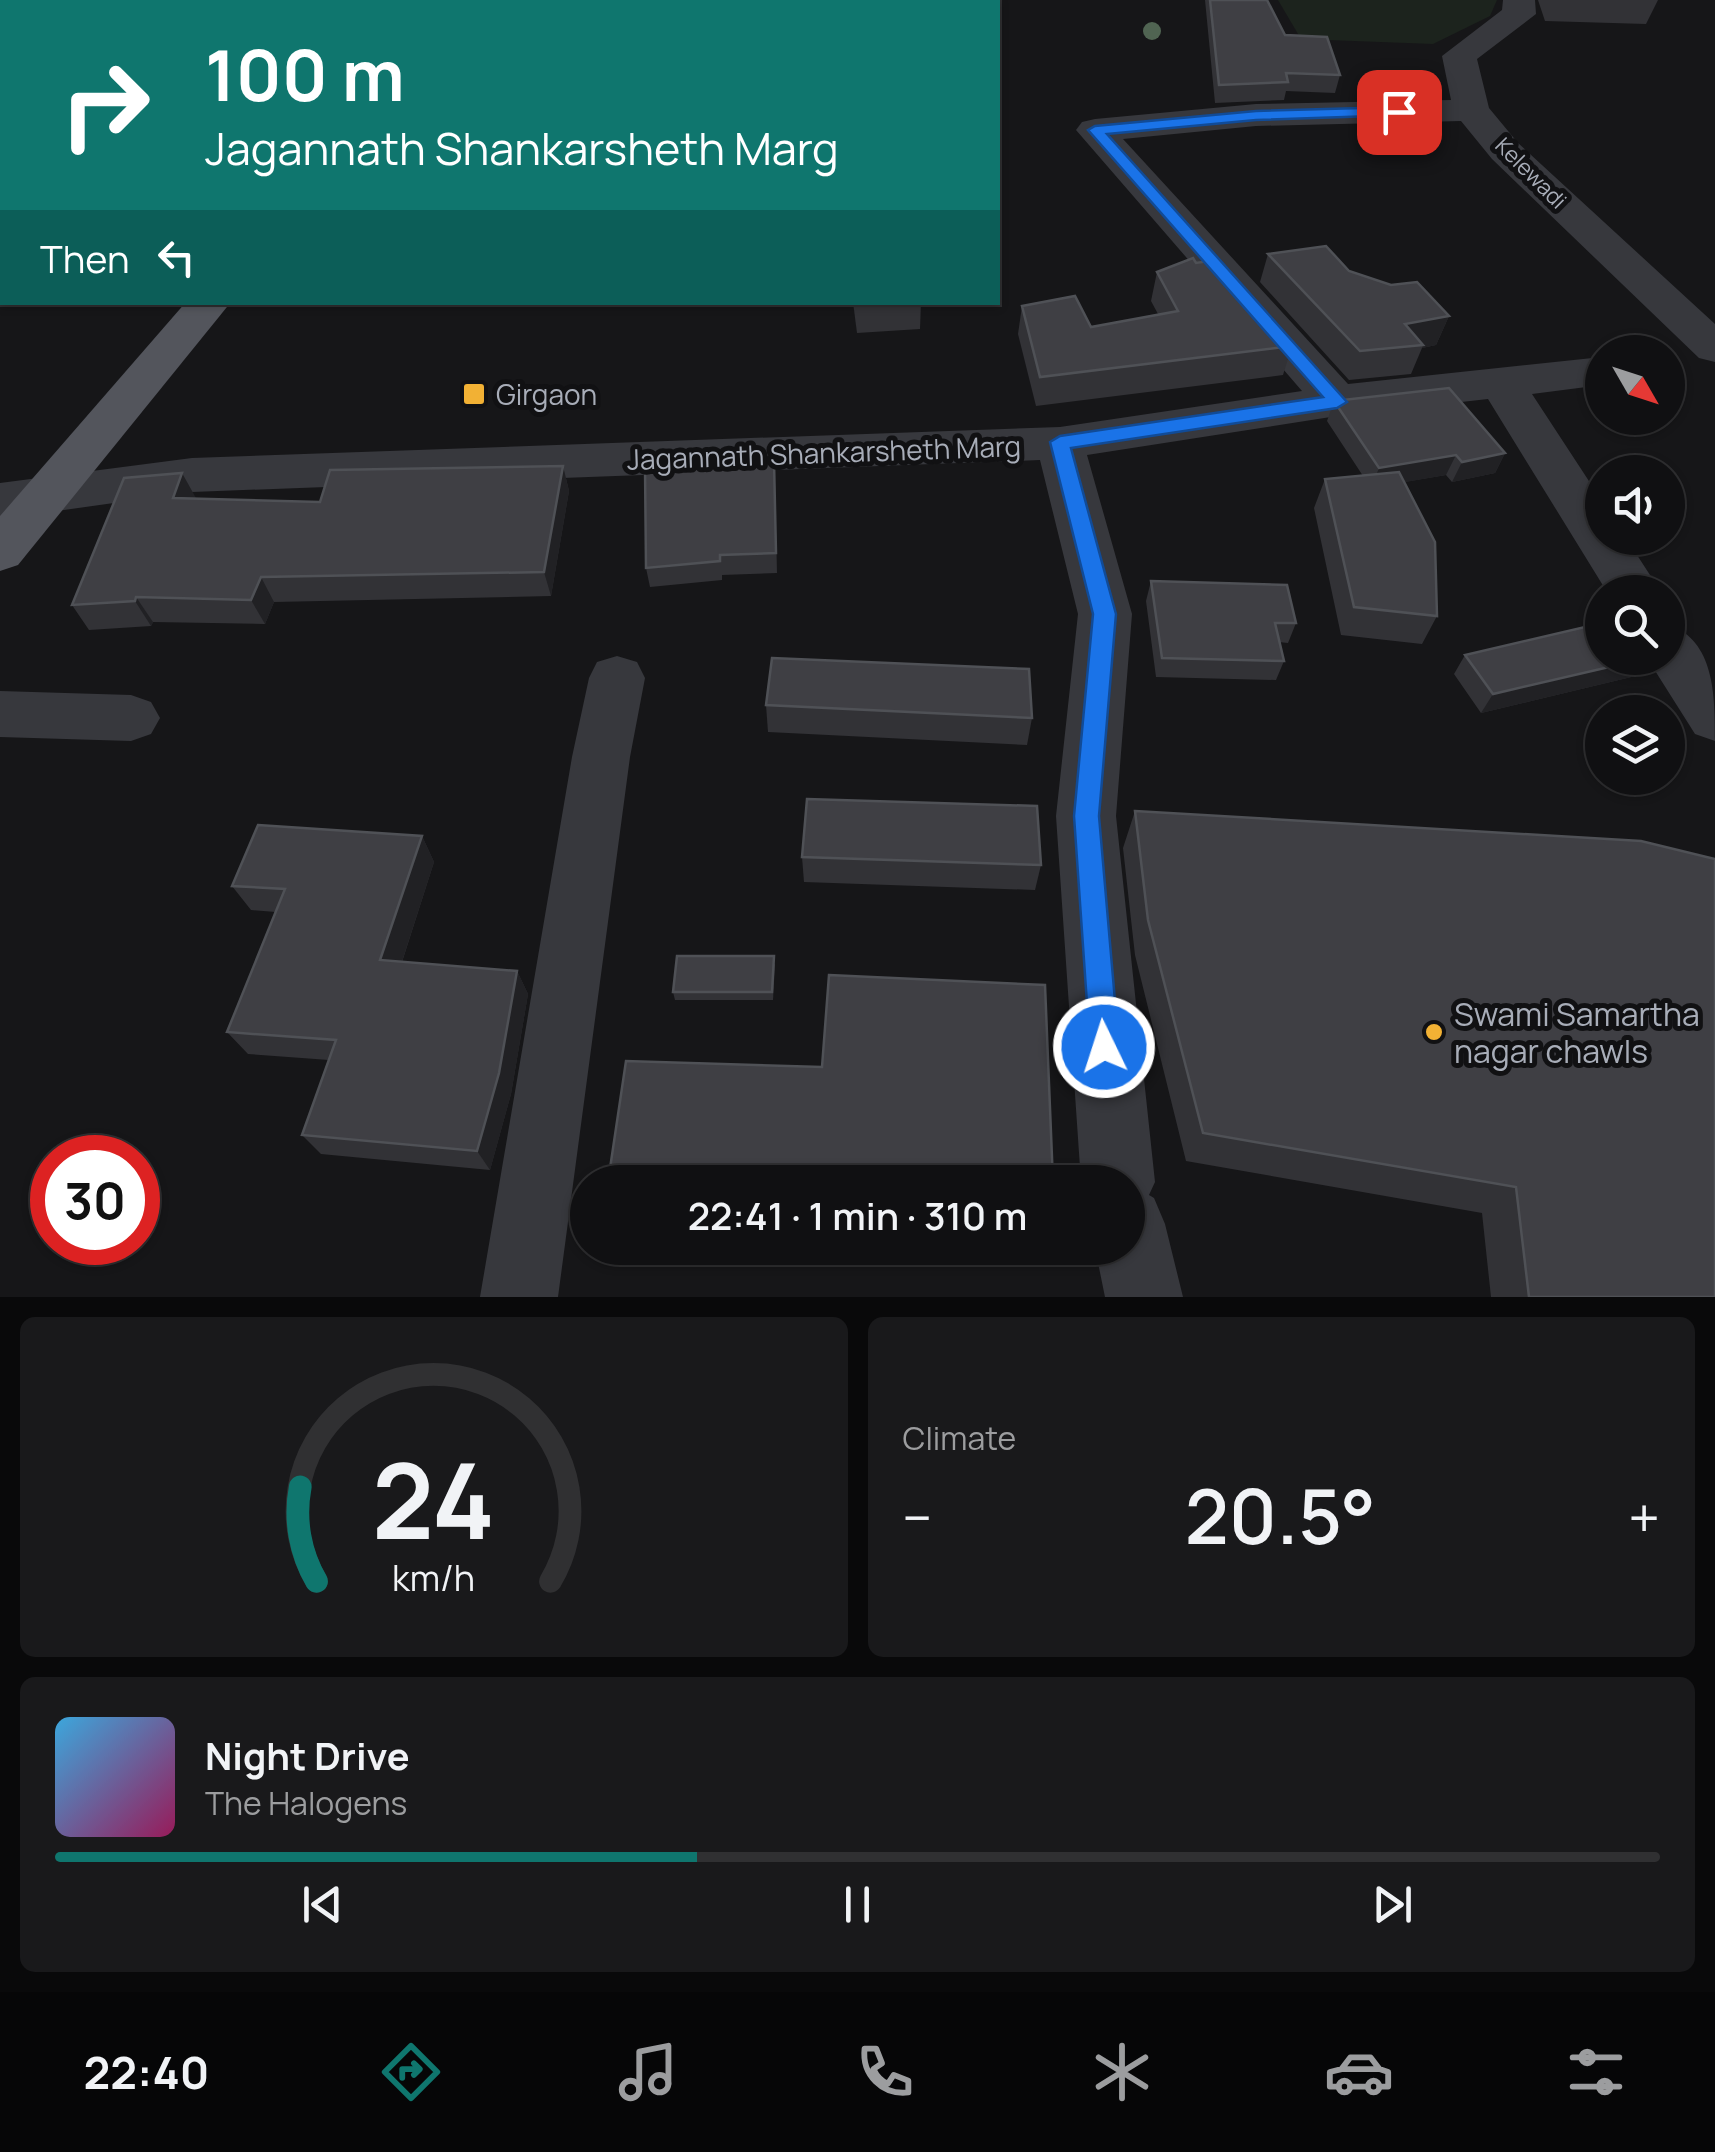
<!DOCTYPE html>
<meta charset="utf-8">
<style>
:root{--surface:#101012;--page:#19191b;--text:#f1f3f6;--muted:#9c9d9f;--line:#303032;--accent:#0f766e}
body{margin:0;font-family:Manrope,sans-serif;background:var(--page);color:var(--text);height:100vh;display:flex;flex-direction:column;font-size:38px;white-space:nowrap}
*{box-sizing:border-box;margin:0}
p{font-size:32px;color:var(--muted)}
.icon{flex:none;width:55px;height:55px;fill:none;stroke:currentColor;stroke-width:2;stroke-linecap:round;stroke-linejoin:round}
.map{position:relative;height:1297px;overflow:hidden}
.side{display:flex;flex-direction:column;gap:20px;padding:20px;background:#09090a;flex:1}
.side>*{flex:none}
.banner{position:absolute;left:0px;top:0px;width:1000px;height:305px;box-shadow:0 2px 8px #0004,0 0 0 2px var(--line);background:#0f766e;color:#fff;overflow:hidden}
.needle{width:65px;rotate:129deg}
.controls{position:absolute;left:1585px;top:335px;display:grid;gap:20px}
.controls a{display:grid;place-items:center;width:100px;height:100px;border-radius:50%;background:var(--surface);box-shadow:0 2px 8px #0004,0 0 0 2px var(--line);font-size:50px}
.speed{position:absolute;left:30px;top:1135px;display:flex;gap:20px;font-size:50px;font-weight:700;text-align:center}
.speed>*{display:grid;place-content:center;width:130px;height:130px;border-radius:50%;background:var(--surface);box-shadow:0 2px 8px #0004,0 0 0 2px var(--line);line-height:1}
.speed .limit{border:15px solid #d22;background:#fff;color:#111}
.pin{position:absolute;display:grid;place-items:center;width:85px;height:85px;color:#fff;margin:-42px;border-radius:20px;box-shadow:0 5px 15px #0006}
.me{position:absolute;width:110px;margin:-55px;rotate:356deg;stroke-linejoin:round;filter:drop-shadow(0 0 8px #0008)}
.turn{display:flex;align-items:center;gap:35px;height:210px;padding:0 40px;font-size:45px}
.turn .icon{width:130px;height:130px;stroke-width:2.5}
.turn b{display:block;font-size:70px;line-height:85px}
.then{display:flex;align-items:center;height:95px;padding:0 40px;background:#0003;gap:20px;font-size:38px}
.big{font-size:75px;font-weight:600;line-height:1.1}
.side .tile{flex:1;display:flex;flex-direction:column;justify-content:center;gap:15px;min-width:0;padding:0 35px;border-radius:15px;background:var(--page)}
.side .dial{align-items:center;gap:0}
.dial svg{height:260px;overflow:visible;fill:none;stroke:var(--line);stroke-width:7;stroke-linecap:round;text-anchor:middle}
.dial text{fill:var(--text);stroke:none}
.song{display:flex;align-items:center;gap:30px}
.cover{width:120px;height:120px;border-radius:15px;background:linear-gradient(135deg,hsl(200 70% 55%),hsl(330 70% 35%))}
.played{height:10px;border-radius:5px;background:linear-gradient(90deg,var(--accent) 40%,var(--line) 40%)}
.keys{display:flex;justify-content:space-around;direction:ltr}
.heat{display:flex;justify-content:space-between;align-items:center;font-size:55px;direction:ltr}
.side .tiles{flex:1;display:grid;gap:20px;grid-template-columns:1fr 1fr}
.tile:last-child{grid-column:span 2}
.trip{position:absolute;left:570px;top:1165px;width:575px;height:100px;border-radius:50px;background:var(--surface);box-shadow:0 2px 8px #0004,0 0 0 2px var(--line);font-weight:600;line-height:100px;text-align:center}
.dock{display:flex;height:160px;justify-content:space-around;align-items:center;background:#060607;color:var(--muted)}
.dock .icon{width:70px;height:70px}
.dock .current{color:var(--accent)}
.dock b{font-size:45px;color:var(--text)}
.map>svg:first-child{display:block}
.green{fill:#1c231d}
.lines{fill:none;stroke-linecap:round;stroke-linejoin:round}
.minor{fill:#37383d;fill-rule:evenodd}
.major{fill:#53555c;fill-rule:evenodd}
.tree{fill:#506452}
.wall{fill:#323236}
.shaded-wall{fill:#212124}
.building{fill:#3f3f44;stroke:#4f5156;stroke-width:2.5}
.route{fill:#1a73e8;stroke:#114b97;stroke-width:2.5}
.poi-dot{fill:#f2b134;stroke:#111113;stroke-width:4}
.labels{text-anchor:middle;dominant-baseline:central;stroke-width:10;stroke-linejoin:round;paint-order:stroke}
.far-street-label{font-size:22px;fill:#a8adb8;stroke:#111113}
.poi-label{font-size:28px;fill:#a8adb8;stroke:#111113;text-anchor:start}
.street-label{font-size:28px;fill:#a8adb8;stroke:#111113}
.near-poi-label{font-size:32px;fill:#a8adb8;stroke:#111113;text-anchor:start}
</style>
<div class="map">
<svg width="1715" height="1297" viewBox="0 0 1715 1297">
<rect width="100%" height="100%" fill="#161618"/>
<polygon class="green" points="1278,0 1497,0 1490,16 1433,44 1301,39"/>
<g class="lines">
<g class="minor">
<polygon points="1503,0 1535,0 1536,14 1477,59 1489,108 1518,143 1715,324 1715,362 1699,358 1492,159 1461,121 1256,126 1123,139 1348,384 1602,357 1602,385 1532,394 1602,501 1602,538 1626,538 1661,592 1607,592 1488,399 1337,416 1087,455 1132,614 1116,816 1155,1182 1149,1195 1154,1198 1165,1224 1183,1297 1105,1297 1095,1248 1128,1248 1128,1182 1081,1182 1056,816 1078,614 1040,460 192,492 0,519 0,483 192,458 1060,427 1302,391 1076,130 1082,122 1095,119 1256,104 1451,100 1442,56 1502,10"/>
<polygon points="2,179 2,205 0,206 0,180"/>
<polygon points="2,267 2,295 0,296 0,268"/>
<path d="M1668 624C1715 641 1715 695 1715 741L1695 734 1647 658H1668Z"/>
<polygon points="617,656 637,662 645,678 630,757 558,1297 480,1297 572,757 589,678 597,662"/>
<polygon points="0,691 131,695 151,702 160,718 151,734 131,741 0,737"/>
</g>
<polygon class="major" points="186,302 231,302 18,565 0,571 0,516"/>
</g>
<circle class="tree" cx="1152" cy="31" r="9"/>
<g class="wall">
<polygon points="1205,0 1267,0 1285,35 1340,75 1335,93 1286,91 1284,100 1215,103"/>
<polygon points="1538,0 1658,0 1646,24 1545,21"/>
<polygon points="1268,254 1349,271 1449,316 1436,345 1422,348 1411,374 1349,380 1260,282"/>
<polygon points="1196,263 1292,346 1283,375 1036,406 1018,334 1022,306 1091,327 1158,314 1151,301 1157,272"/>
<polygon points="853,302 921,302 920,329 857,333"/>
<polygon points="1334,401 1505,453 1495,473 1452,482 1446,475 1404,482 1437,616 1422,644 1341,635 1314,508 1325,479 1363,476 1327,421"/>
<polygon points="563,466 569,491 551,596 274,602 265,624 153,622 151,626 89,630 72,605 196,498 320,502"/>
<polygon points="775,481 777,573 722,575 722,580 650,587 646,568"/>
<polygon points="1151,581 1296,623 1288,643 1279,642 1284,661 1276,680 1156,677 1146,601"/>
<polygon points="1465,655 1602,658 1663,658 1652,672 1481,713 1454,674"/>
<polygon points="766,705 1032,718 1027,745 768,732"/>
<polygon points="1135,811 1715,1297 1491,1297 1482,1213 1186,1161 1135,955 1123,848"/>
<polygon points="422,836 434,862 402,962 517,971 528,994 511,1094 490,1170 321,1154 302,1135 329,1060 248,1054 227,1032 276,912 251,910 232,886"/>
<polygon points="802,857 1041,865 1035,890 804,882"/>
<polygon points="775,964 773,1000 675,1000 673,992"/>
</g>
<g class="shaded-wall">
<polygon points="1449,316 1436,345 1422,348 1423,345 1405,324"/>
<polygon points="1505,453 1495,473 1452,482 1462,462"/>
<polygon points="1456,455 1446,475 1371,488 1379,468"/>
<polygon points="563,466 569,491 551,596 544,572"/>
<polygon points="182,473 196,498 187,524 173,498"/>
<polygon points="261,577 274,602 265,624 251,600"/>
<polygon points="136,597 153,622 151,626 135,601"/>
<polygon points="1648,658 1663,658 1652,672 1481,713 1493,694"/>
<polygon points="422,836 434,862 395,983 380,960"/>
<polygon points="517,971 528,994 511,1094 490,1170 477,1151"/>
</g>
<g class="building">
<polygon points="482,0 596,0 596,2 481,2"/>
<polygon points="1210,0 1267,0 1285,35 1327,37 1340,75 1286,73 1288,82 1219,85"/>
<polygon points="1326,246 1349,271 1391,285 1417,282 1449,316 1405,324 1423,345 1360,351 1268,254"/>
<polygon points="1193,258 1196,263 1216,260 1292,346 1040,377 1022,306 1075,296 1091,327 1178,311 1157,272"/>
<polygon points="1449,388 1505,453 1462,462 1456,455 1379,468 1334,401"/>
<polygon points="774,461 776,553 720,555 720,561 646,568 645,467"/>
<polygon points="563,466 544,572 261,577 251,600 136,597 135,601 72,605 124,478 182,473 173,498 320,502 330,470"/>
<polygon points="1399,472 1435,542 1437,616 1354,607 1325,479"/>
<polygon points="1151,581 1287,585 1296,623 1275,623 1284,661 1162,658"/>
<polygon points="1602,623 1602,658 1648,658 1493,694 1465,655"/>
<polygon points="772,658 1029,669 1032,718 766,705"/>
<polygon points="807,799 1037,806 1041,865 802,857"/>
<polygon points="1135,811 1641,841 1715,859 1715,1297 1529,1297 1516,1187 1203,1133 1148,920"/>
<polygon points="258,825 422,836 380,960 517,971 499,1073 477,1151 302,1135 336,1040 227,1032 285,889 232,886"/>
<polygon points="677,956 774,956 772,992 673,992"/>
<polygon points="829,975 1045,985 1053,1182 608,1182 626,1061 822,1067"/>
</g>
<polygon class="route" points="1399,107 1407,112 1404,115 1256,120 1107,134 1347,402 1337,408 1071,448 1116,614 1099,816 1119,1047 1115,1057 1104,1061 1094,1057 1090,1047 1074,816 1093,614 1050,442 1060,436 1323,397 1088,130 1095,126 1256,111"/>
<g class="poi-dot">
<rect x="462" y="382" width="24" height="24" rx="5"/>
<circle cx="1434" cy="1032" r="10"/>
</g>
<g class="labels">
<g class="far-street-label">
<text transform="translate(1531 173) rotate(45)">Kelewadi</text>
</g>
<g class="poi-label">
<text x="496" y="394">Girgaon</text>
</g>
<g class="street-label">
<text transform="translate(824 452) rotate(-2)">Jagannath Shankarsheth Marg</text>
</g>
<g class="near-poi-label">
<text x="1454" y="1014">Swami Samartha<tspan x="1454" dy="37">nagar chawls</tspan></text>
</g>
</g>
</svg>
<div class="controls">
<a><svg class="needle" viewBox="-14 -14 28 28"><path d="M0-13l5 13h-10z" fill="#e53935"/><path d="M0 13l5-13h-10z" fill="#9c9d9f"/></svg></a>
<a><svg class="icon" aria-label="sound" viewBox="0 0 24 24"><path d="M4 9h4l5-4v14l-5-4H4zM17 9q2 3 0 6"/></svg></a>
<a><svg class="icon" aria-label="search" viewBox="0 0 24 24"><circle cx="10" cy="10" r="6"/><path d="M15 15l6 6"/></svg></a>
<a><svg class="icon" aria-label="layers" viewBox="0 0 24 24"><path d="M12 4l9 5-9 5-9-5zM3 14l9 5 9-5"/></svg></a>
</div>
<div class="speed"><div class="limit">30</div></div>
<div class="pin" style="left:1399px;top:112px;background:#d93025"><svg class="icon" aria-label="arrive" viewBox="0 0 24 24"><path d="M6 21V4h12l-3 4 3 4H6"/></svg></div>
<svg class="me" style="left:1104px;top:1047px" viewBox="-20 -20 40 40"><circle r="17" fill="#1a73e8" stroke="#fff" stroke-width="3"/><path d="M0-11L8 9 0 5-8 9z" fill="#fff"/></svg>
<div class="trip">22:41 · 1 min · 310 m</div>
<div class="banner">
<div class="turn"><svg class="icon" aria-label="right" viewBox="0 0 24 24"><path d="M7 20v-9h11M14 6l5 5-5 5"/></svg><div><b>100 m</b>Jagannath Shankarsheth Marg</div></div>
<div class="then">Then<svg class="icon" aria-label="left" viewBox="0 0 24 24"><path d="M17 20v-9H6M10 6l-5 5 5 5"/></svg></div>
</div>
</div>
<section class="side">
<div class="tiles">
<div class="tile dial"><svg viewBox="0 0 100 80">
<path d="M14 69A42 42 0 1 1 86 69"/>
<path d="M14 69A42 42 0 0 1 9 40" stroke="#0f766e"/>
<text x="50" y="56" font-size="32" font-weight="700">24</text>
<text x="50" y="72" font-size="11">km/h</text>
</svg></div>
<div class="tile"><p>Climate</p>
<div class="heat"><a>−</a><b class="big">20.5°</b><a>+</a></div>
</div>
<div class="tile">
<div class="song"><i class="cover"></i><div><b>Night Drive</b><p>The Halogens</p></div></div>
<div class="played"></div>
<div class="keys"><svg class="icon" aria-label="previous" viewBox="0 0 24 24"><path d="M18 5L8 12l10 7zM5 5v14"/></svg><svg class="icon" aria-label="pause" viewBox="0 0 24 24"><path d="M8 5v14M16 5v14"/></svg><svg class="icon" aria-label="next" viewBox="0 0 24 24"><path d="M6 5l10 7-10 7zM19 5v14"/></svg></div>
</div>
</div>
</section>
<nav class="dock">
<b>22:40</b>
<svg class="icon current" aria-label="directions" viewBox="0 0 24 24"><path d="M12 3l9 9-9 9-9-9zM9 14v-3h6M13 9l2 2-2 2"/></svg>
<svg class="icon" aria-label="music" viewBox="0 0 24 24"><path d="M9 18V5l10-2v13"/><circle cx="6" cy="18" r="3"/><circle cx="16" cy="16" r="3"/></svg>
<svg class="icon" aria-label="phone" viewBox="0 0 24 24"><path d="M5 4h4l2 5-3 2q2 4 5 5l2-3 5 2v4C11 20 4 13 5 4z"/></svg>
<svg class="icon" aria-label="climate" viewBox="0 0 24 24"><path d="M12 3v18M4 7l16 10M4 17L20 7"/></svg>
<svg class="icon" aria-label="car" viewBox="0 0 24 24"><path d="M5 17H2v-5l4-1 3-4h7l3 4 3 1v5h-3M9 17h6M6 11h13"/><circle cx="7" cy="17" r="2"/><circle cx="17" cy="17" r="2"/></svg>
<svg class="icon" aria-label="filters" viewBox="0 0 24 24"><path d="M4 7h16M4 17h16"/><circle cx="9" cy="7" r="2"/><circle cx="15" cy="17" r="2"/></svg>
</nav>
